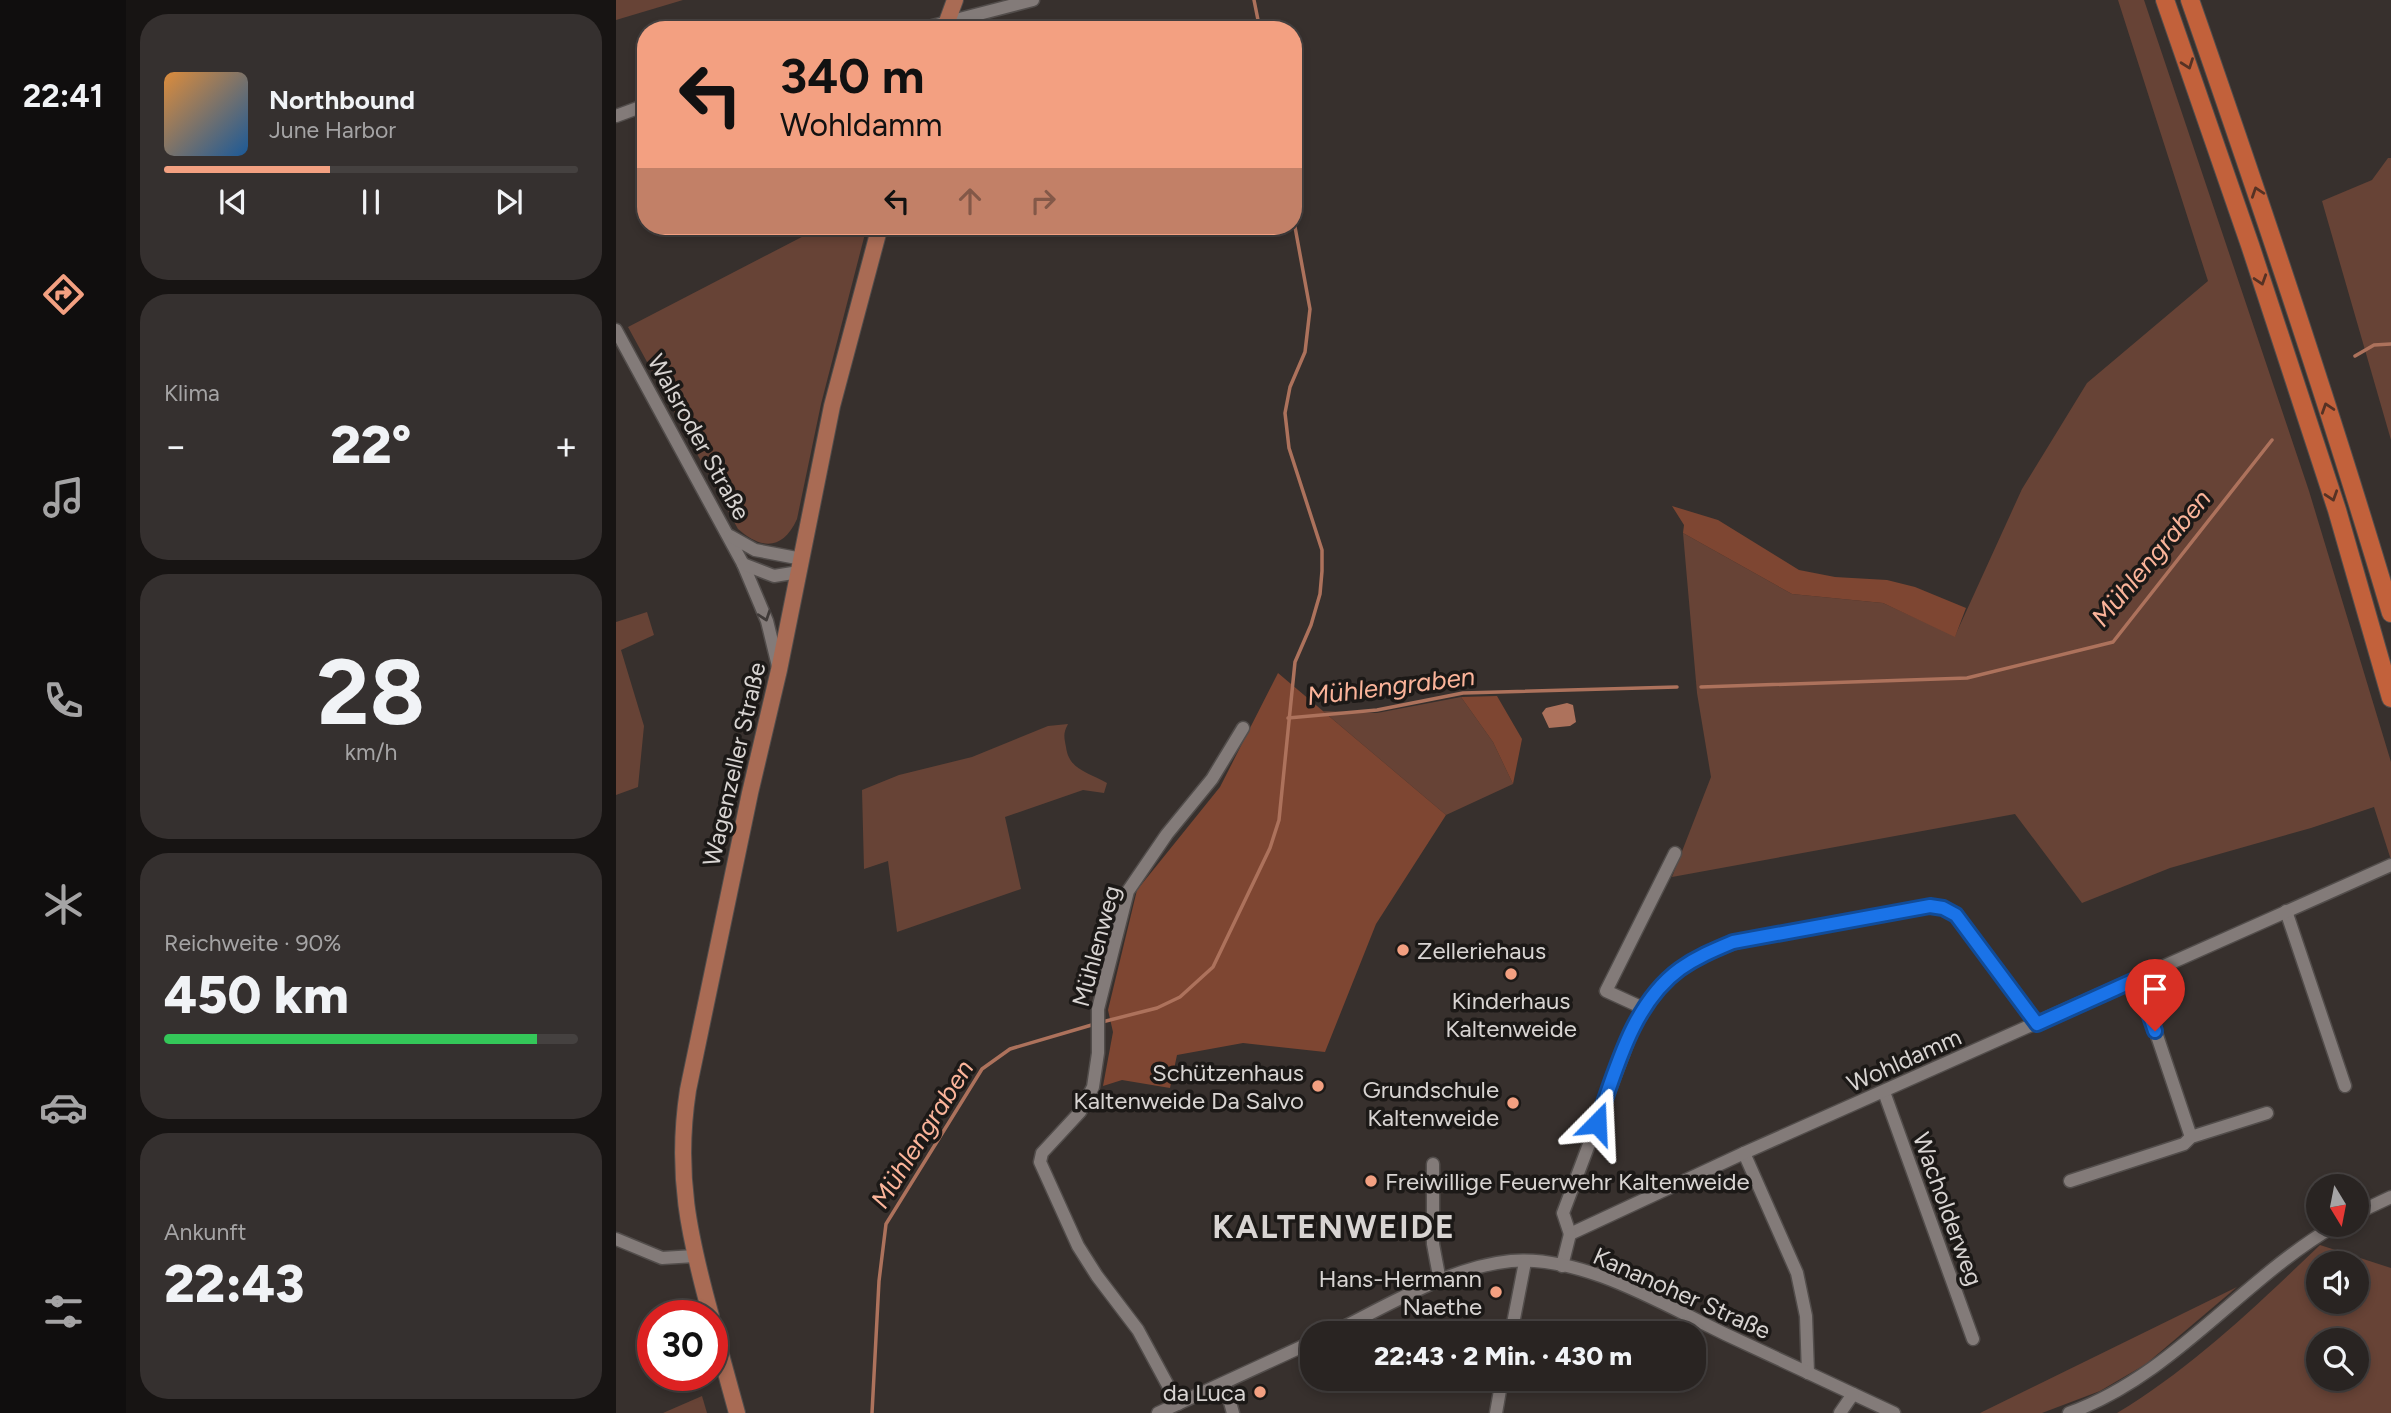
<!DOCTYPE html>
<html lang="de">
<meta charset="utf-8">
<style>
:root{--surface:#292422;--page:#35302f;--text:#f1f3f6;--muted:#a5a4a5;--line:#454140;--accent:#f3a081}
body{margin:0;font-family:Figtree,sans-serif;background:var(--page);color:var(--text);height:100vh;display:flex;flex-direction:column;font-size:26px;white-space:nowrap}
*{box-sizing:border-box;margin:0}
p{font-size:23px;color:var(--muted)}
.icon{flex:none;width:38px;height:38px;fill:none;stroke:currentColor;stroke-width:2;stroke-linecap:round;stroke-linejoin:round}
.map{position:relative;flex:1;overflow:hidden}
.side{display:flex;flex-direction:column;gap:14px;padding:14px;background:#171413;width:490px}
.side>*{flex:none}
.hud{position:absolute;left:21px;top:21px;width:665px;height:214px;border-radius:28px;box-shadow:0 4px 10px #0003,0 0 0 2px var(--line);background:#f3a081;color:#111;overflow:hidden}
.needle{width:46px;rotate:170deg}
.buttons{position:absolute;left:1690px;top:1174px;display:grid;gap:14px}
.buttons a{display:grid;place-items:center;width:63px;height:63px;border-radius:50%;background:var(--surface);box-shadow:0 4px 10px #0003,0 0 0 2px var(--line);font-size:35px}
.speed{position:absolute;left:21px;top:1300px;display:flex;gap:14px;font-size:35px;font-weight:700;text-align:center}
.speed>*{display:grid;place-content:center;width:91px;height:91px;border-radius:50%;background:var(--surface);box-shadow:0 4px 10px #0003,0 0 0 2px var(--line);line-height:1}
.speed .limit{border:10px solid #d22;background:#fff;color:#111}
.pin{position:absolute;display:grid;place-items:center;width:60px;height:60px;color:#fff;margin:-72px -30px;border-radius:50% 50% 50% 0;rotate:-45deg;box-shadow:0 0 7px #0007}
.pin .icon{rotate:45deg}
.me{position:absolute;width:77px;margin:-38px;rotate:21deg;stroke-linejoin:round;filter:drop-shadow(0 0 5px #0008)}
.turn{display:flex;align-items:center;gap:24px;height:147px;padding:0 28px;font-size:32px}
.turn .icon{width:91px;height:91px;stroke-width:2.5}
.turn b{display:block;font-size:49px;line-height:60px}
.lanes{display:flex;align-items:center;height:66px;padding:0 28px;background:#0003;justify-content:center;gap:35px;direction:ltr}
.lanes .off{opacity:.35}
.big{font-size:52px;font-weight:800;line-height:1.1}
.side .widget{flex:1;display:flex;flex-direction:column;justify-content:center;gap:10px;min-width:0;padding:0 24px;border-radius:28px;background:var(--page)}
.side .dial{align-items:center;gap:0}
.dial b{font-size:91px;line-height:1}
.song{display:flex;align-items:center;gap:21px}
.cover{width:84px;height:84px;border-radius:10px;background:linear-gradient(135deg,hsl(30 70% 55%),hsl(210 70% 35%))}
.played{height:7px;border-radius:4px;background:linear-gradient(90deg,var(--accent) 40%,var(--line) 40%)}
.keys{display:flex;justify-content:space-around;direction:ltr}
.heat{display:flex;justify-content:space-between;align-items:center;font-size:38px;direction:ltr}
.charge{height:10px;border-radius:5px;background:linear-gradient(90deg,#34c759 90%,var(--line) 0)}
.trip{position:absolute;left:684px;top:1321px;width:406px;height:70px;border-radius:28px;background:var(--surface);box-shadow:0 4px 10px #0003,0 0 0 2px var(--line);font-weight:800;line-height:70px;text-align:center}
main{display:flex;flex:1;min-height:0}
.menu{display:flex;flex-direction:column;width:126px;justify-content:space-around;align-items:center;background:#100e0e;color:var(--muted)}
.menu .icon{width:49px;height:49px}
.menu .selected{color:var(--accent)}
.menu b{font-size:32px;color:var(--text)}
.map>svg:first-child{display:block}
.green{fill:#674336;fill-rule:evenodd}
.forest{fill:#7e4632}
.water{fill:#ad725c}
.lines{fill:none;stroke-linecap:round;stroke-linejoin:round}
.stream{stroke:#ad725c;stroke-width:3.5}
.minor-casing{stroke:#524d4b;stroke-width:15}
.major-casing{stroke:#524d4b;stroke-width:18}
.highway-casing{stroke:#524d4b;stroke-width:20}
.minor{stroke:#837b79;stroke-width:12}
.major{stroke:#a96b54;stroke-width:16}
.highway{stroke:#c2613b;stroke-width:18}
.oneway{stroke:#563224}
.oneway2{stroke:#403b39}
.route-casing{stroke:#114b97;stroke-width:18}
.route{stroke:#1a73e8;stroke-width:12}
.poi-dot{fill:#f3a081;stroke:#1c1917;stroke-width:2.5}
.labels{text-anchor:middle;dominant-baseline:central;stroke-width:7;stroke-linejoin:round;paint-order:stroke}
.street-label{font-size:24px;fill:#d8d4d2;stroke:#1c1917}
.poi-label{font-size:24px;fill:#d8d4d2;stroke:#1c1917;text-anchor:end}
.water-label{font-size:26px;font-style:italic;fill:#fbb49a;stroke:#1c1917}
.district-label{font-size:32px;font-weight:bold;letter-spacing:2px;fill:#d8d4d2;stroke:#1c1917}
</style>
<main>
<nav class="menu">
<b>22:41</b>
<svg class="icon selected" aria-label="directions" viewBox="0 0 24 24"><path d="M12 3l9 9-9 9-9-9zM9 14v-3h6M13 9l2 2-2 2"/></svg>
<svg class="icon" aria-label="music" viewBox="0 0 24 24"><path d="M9 18V5l10-2v13"/><circle cx="6" cy="18" r="3"/><circle cx="16" cy="16" r="3"/></svg>
<svg class="icon" aria-label="phone" viewBox="0 0 24 24"><path d="M5 4h4l2 5-3 2q2 4 5 5l2-3 5 2v4C11 20 4 13 5 4z"/></svg>
<svg class="icon" aria-label="climate" viewBox="0 0 24 24"><path d="M12 3v18M4 7l16 10M4 17L20 7"/></svg>
<svg class="icon" aria-label="car" viewBox="0 0 24 24"><path d="M5 17H2v-5l4-1 3-4h7l3 4 3 1v5h-3M9 17h6M6 11h13"/><circle cx="7" cy="17" r="2"/><circle cx="17" cy="17" r="2"/></svg>
<svg class="icon" aria-label="filters" viewBox="0 0 24 24"><path d="M4 7h16M4 17h16"/><circle cx="9" cy="7" r="2"/><circle cx="15" cy="17" r="2"/></svg>
</nav>
<section class="side">
<div class="widget">
<div class="song"><i class="cover"></i><div><b>Northbound</b><p>June Harbor</p></div></div>
<div class="played"></div>
<div class="keys"><svg class="icon" aria-label="previous" viewBox="0 0 24 24"><path d="M18 5L8 12l10 7zM5 5v14"/></svg><svg class="icon" aria-label="pause" viewBox="0 0 24 24"><path d="M8 5v14M16 5v14"/></svg><svg class="icon" aria-label="next" viewBox="0 0 24 24"><path d="M6 5l10 7-10 7zM19 5v14"/></svg></div>
</div>
<div class="widget"><p>Klima</p>
<div class="heat"><a>−</a><b class="big">22°</b><a>+</a></div>
</div>
<div class="widget dial"><b>28</b><p>km/h</p></div>
<div class="widget"><p>Reichweite · 90%</p><b class="big">450 km</b><div class="charge"></div></div>
<div class="widget"><p>Ankunft</p><b class="big">22:43</b></div>
</section>
<div class="map">
<svg width="1775" height="1413" viewBox="0 0 1775 1413">
<rect width="100%" height="100%" fill="#37302d"/>
<g class="green">
<polygon points="0,0 67,0 0,20"/>
<polygon points="1502,0 1528,0 1693,491 1775,762 1775,860 1758,807 1695,828 1554,868 1466,903 1399,814 1056,877 1095,777 1081,693 1067,533 1176,594 1267,603 1339,636 1406,489 1471,383 1592,281"/>
<polygon points="1772,158 1775,158 1775,440 1706,201 1756,180"/>
<path d="M207 226H251L205 404 181 519C167 550 146 550 122 529L12 327Z"/>
<polygon points="31,612 38,635 5,650 28,726 22,787 0,795 0,622"/>
<polygon points="845,697 877,742 897,784 830,815 707,711 761,713"/>
<path d="M452 724C447 733 448 737 450 747 453 770 472 772 491 783L488 793 467 790 389 817 405 889 281 932 272 861 248 869 246 790 283 775 356 757 432 726Z"/>
<path d="M1704 1245 1775 1268V1413H1501C1576 1368 1641 1305 1704 1245ZM1703 1264H1741V1302H1703ZM1703 1340H1741V1379H1703Z"/>
<polygon points="1621,1287 1530,1364 1484,1391 1426,1413 1364,1413"/>
<polygon points="86,1396 91,1413 47,1413"/>
</g>
<g class="forest">
<polygon points="1056,506 1102,520 1183,570 1219,577 1271,580 1299,587 1350,608 1339,637 1267,603 1176,594 1067,533 1068,525"/>
<polygon points="662,673 830,815 760,924 709,1052 627,1043 561,1055 554,1088 506,1080 487,1086 497,1032 492,1010 521,890 604,787"/>
<polygon points="881,696 906,739 897,784 877,742 845,697"/>
</g>
<polygon class="water" points="951,703 957,705 960,722 954,726 933,728 926,713 930,708"/>
<g class="lines">
<g class="stream">
<polyline points="638,0 644,30"/>
<polyline points="1739,356 1758,345 1775,344"/>
<polyline points="1085,687 1351,678 1497,642 1656,440"/>
<polyline points="672,718 761,710 847,693 1061,687"/>
<polyline points="486,1022 541,1008 564,997 597,967 654,848 663,820 679,662 695,625 704,594 706,571 706,550 673,448 669,413 674,387 689,352 694,309 677,216"/>
<polyline points="256,1413 263,1281 270,1224 366,1069 394,1049 479,1024"/>
</g>
<defs>
<g id="minor">
<polyline points="301,30 417,0"/>
<polyline points="0,116 30,105"/>
<polyline points="0,330 127,564 151,621 162,666"/>
<polyline points="114,536 139,550 186,559"/>
<polyline points="127,564 158,576 183,572"/>
<polyline points="1670,911 1729,1086"/>
<polyline points="1522,979 1575,1137"/>
<polyline points="1027,1008 990,991 1059,853"/>
<polyline points="1268,1092 1357,1339"/>
<polyline points="1128,1153 1181,1273 1190,1316 1192,1373"/>
<polyline points="817,1164 817,1244 824,1281"/>
<polyline points="1454,1181 1568,1144 1575,1137 1651,1113"/>
<polyline points="1741,1213 1775,1197"/>
<polyline points="954,1234 1128,1153 1775,865"/>
<path d="M954 1234 947 1213 1017 1028C1057 948 1117 941 1197 927 1236 920 1275 913 1314 906L1327 908 1341 915 1421 1024"/>
<polyline points="0,1239 46,1258 79,1256"/>
<polyline points="946,1266 954,1234"/>
<path d="M714 1334C769 1307 833 1267 895 1261 967 1255 1046 1304 1109 1334 1165 1360 1222 1387 1278 1413"/>
<polyline points="895,1334 909,1262"/>
<polyline points="609,1384 617,1413"/>
<polyline points="562,1404 522,1330 481,1276 462,1246 424,1162 426,1153 464,1112 477,1087 482,1053 482,1009 512,891 551,834 596,779 627,728"/>
<polyline points="542,1413 696,1342"/>
<polyline points="880,1413 886,1379"/>
<polyline points="1224,1413 1237,1394"/>
<path d="M1453 1413C1557 1376 1626 1279 1720 1225"/>
</g>
<g id="major">
<polyline points="328,30 339,0"/>
<path d="M95 1316C73 1236 59 1174 72 1090L134 793 163 670 216 406 264 226"/>
<polyline points="96,1322 121,1413"/>
</g>
<g id="highway">
<polyline points="1549,0 1634,245 1721,510 1775,698"/>
<path d="M1574 0C1645 203 1714 407 1775 613"/>
</g>
</defs>
<use href="#minor" class="minor-casing"/>
<use href="#major" class="major-casing"/>
<use href="#highway" class="highway-casing"/>
<use href="#minor" class="minor"/>
<use href="#major" class="major"/>
<use href="#highway" class="highway"/>
</g>
<defs><path id="oneway-chevron" d="M-2-3.5L2.5 0L-2 3.5" fill="none" stroke-width="1.6" stroke-linecap="round" stroke-linejoin="round" transform="scale(1.75)"/></defs>
<g class="oneway">
<use href="#oneway-chevron" transform="translate(1572 64) rotate(70)"/>
<use href="#oneway-chevron" transform="translate(1641 192) rotate(-109)"/>
<use href="#oneway-chevron" transform="translate(1645 280) rotate(72)"/>
<use href="#oneway-chevron" transform="translate(1711 408) rotate(-108)"/>
<use href="#oneway-chevron" transform="translate(1716 496) rotate(72)"/>
</g>
<use class="oneway2" href="#oneway-chevron" transform="translate(149 616) rotate(71)"/>
<g class="lines">
<defs>
<path id="route" d="M981 1123C1000 1070 1016 1004 1064 969 1081 957 1098 950 1117 942L1314 906 1327 908 1340 915 1421 1024 1521 979 1539 1031"/>
</defs>
<use href="#route" class="route-casing"/>
<use href="#route" class="route"/>
</g>
<g class="poi-dot">
<circle cx="787" cy="950" r="7"/>
<circle cx="895" cy="974" r="7"/>
<circle cx="702" cy="1086" r="7"/>
<circle cx="897" cy="1103" r="7"/>
<circle cx="755" cy="1181" r="7"/>
<circle cx="880" cy="1292" r="7"/>
<circle cx="644" cy="1392" r="7"/>
</g>
<g class="labels">
<g class="street-label">
<text transform="translate(83 437) rotate(61)">Walsroder Straße</text>
<text transform="translate(118 764) rotate(-77)">Wagenzeller Straße</text>
<text transform="translate(480 946) rotate(-75)">Mühlenweg</text>
<text transform="translate(1288 1060) rotate(-24)">Wohldamm</text>
<text transform="translate(1332 1209) rotate(70)">Wacholderweg</text>
<text transform="translate(1066 1293) rotate(24)">Kananoher Straße</text>
</g>
<g class="poi-label">
<text x="801" y="950" text-anchor="start">Zelleriehaus</text>
<text x="895" y="1000" text-anchor="middle">Kinderhaus<tspan x="895" dy="28">Kaltenweide</tspan></text>
<text x="688" y="1072">Schützenhaus<tspan x="688" dy="28">Kaltenweide Da Salvo</tspan></text>
<text x="883" y="1089">Grundschule<tspan x="883" dy="28">Kaltenweide</tspan></text>
<text x="769" y="1181" text-anchor="start">Freiwillige Feuerwehr Kaltenweide</text>
<text x="866" y="1278">Hans-Hermann<tspan x="866" dy="28">Naethe</tspan></text>
<text x="630" y="1392">da Luca</text>
</g>
<g class="water-label">
<text transform="translate(1535 558) rotate(-50)">Mühlengraben</text>
<text transform="translate(775 686) rotate(-7)">Mühlengraben</text>
<text transform="translate(306 1134) rotate(-58)">Mühlengraben</text>
</g>
<g class="district-label">
<text x="718" y="1227">KALTENWEIDE</text>
</g>
</g>
</svg>
<div class="buttons">
<a><svg class="needle" viewBox="-14 -14 28 28"><path d="M0-13l5 13h-10z" fill="#e53935"/><path d="M0 13l5-13h-10z" fill="#a5a4a5"/></svg></a>
<a><svg class="icon" aria-label="sound" viewBox="0 0 24 24"><path d="M4 9h4l5-4v14l-5-4H4zM17 9q2 3 0 6"/></svg></a>
<a><svg class="icon" aria-label="search" viewBox="0 0 24 24"><circle cx="10" cy="10" r="6"/><path d="M15 15l6 6"/></svg></a>
</div>
<div class="speed"><div class="limit">30</div></div>
<div class="pin" style="left:1539px;top:1031px;background:#d93025"><svg class="icon" aria-label="arrive" viewBox="0 0 24 24"><path d="M6 21V4h12l-3 4 3 4H6"/></svg></div>
<svg class="me" style="left:981px;top:1123px" viewBox="-20 -20 40 40"><path d="M0-17L14 15 0 8-14 15z" fill="#1a73e8" stroke="#fff" stroke-width="4"/></svg>
<div class="trip">22:43 · 2 Min. · 430 m</div>
<div class="hud">
<div class="turn"><svg class="icon" aria-label="left" viewBox="0 0 24 24"><path d="M17 20v-9H6M10 6l-5 5 5 5"/></svg><div><b>340 m</b>Wohldamm</div></div>
<div class="lanes"><svg class="icon" aria-label="left" viewBox="0 0 24 24"><path d="M17 20v-9H6M10 6l-5 5 5 5"/></svg><svg class="icon off" aria-label="ahead" viewBox="0 0 24 24"><path d="M12 20V5M6 11l6-6 6 6"/></svg><svg class="icon off" aria-label="right" viewBox="0 0 24 24"><path d="M7 20v-9h11M14 6l5 5-5 5"/></svg></div>
</div>
</div>
</main>
